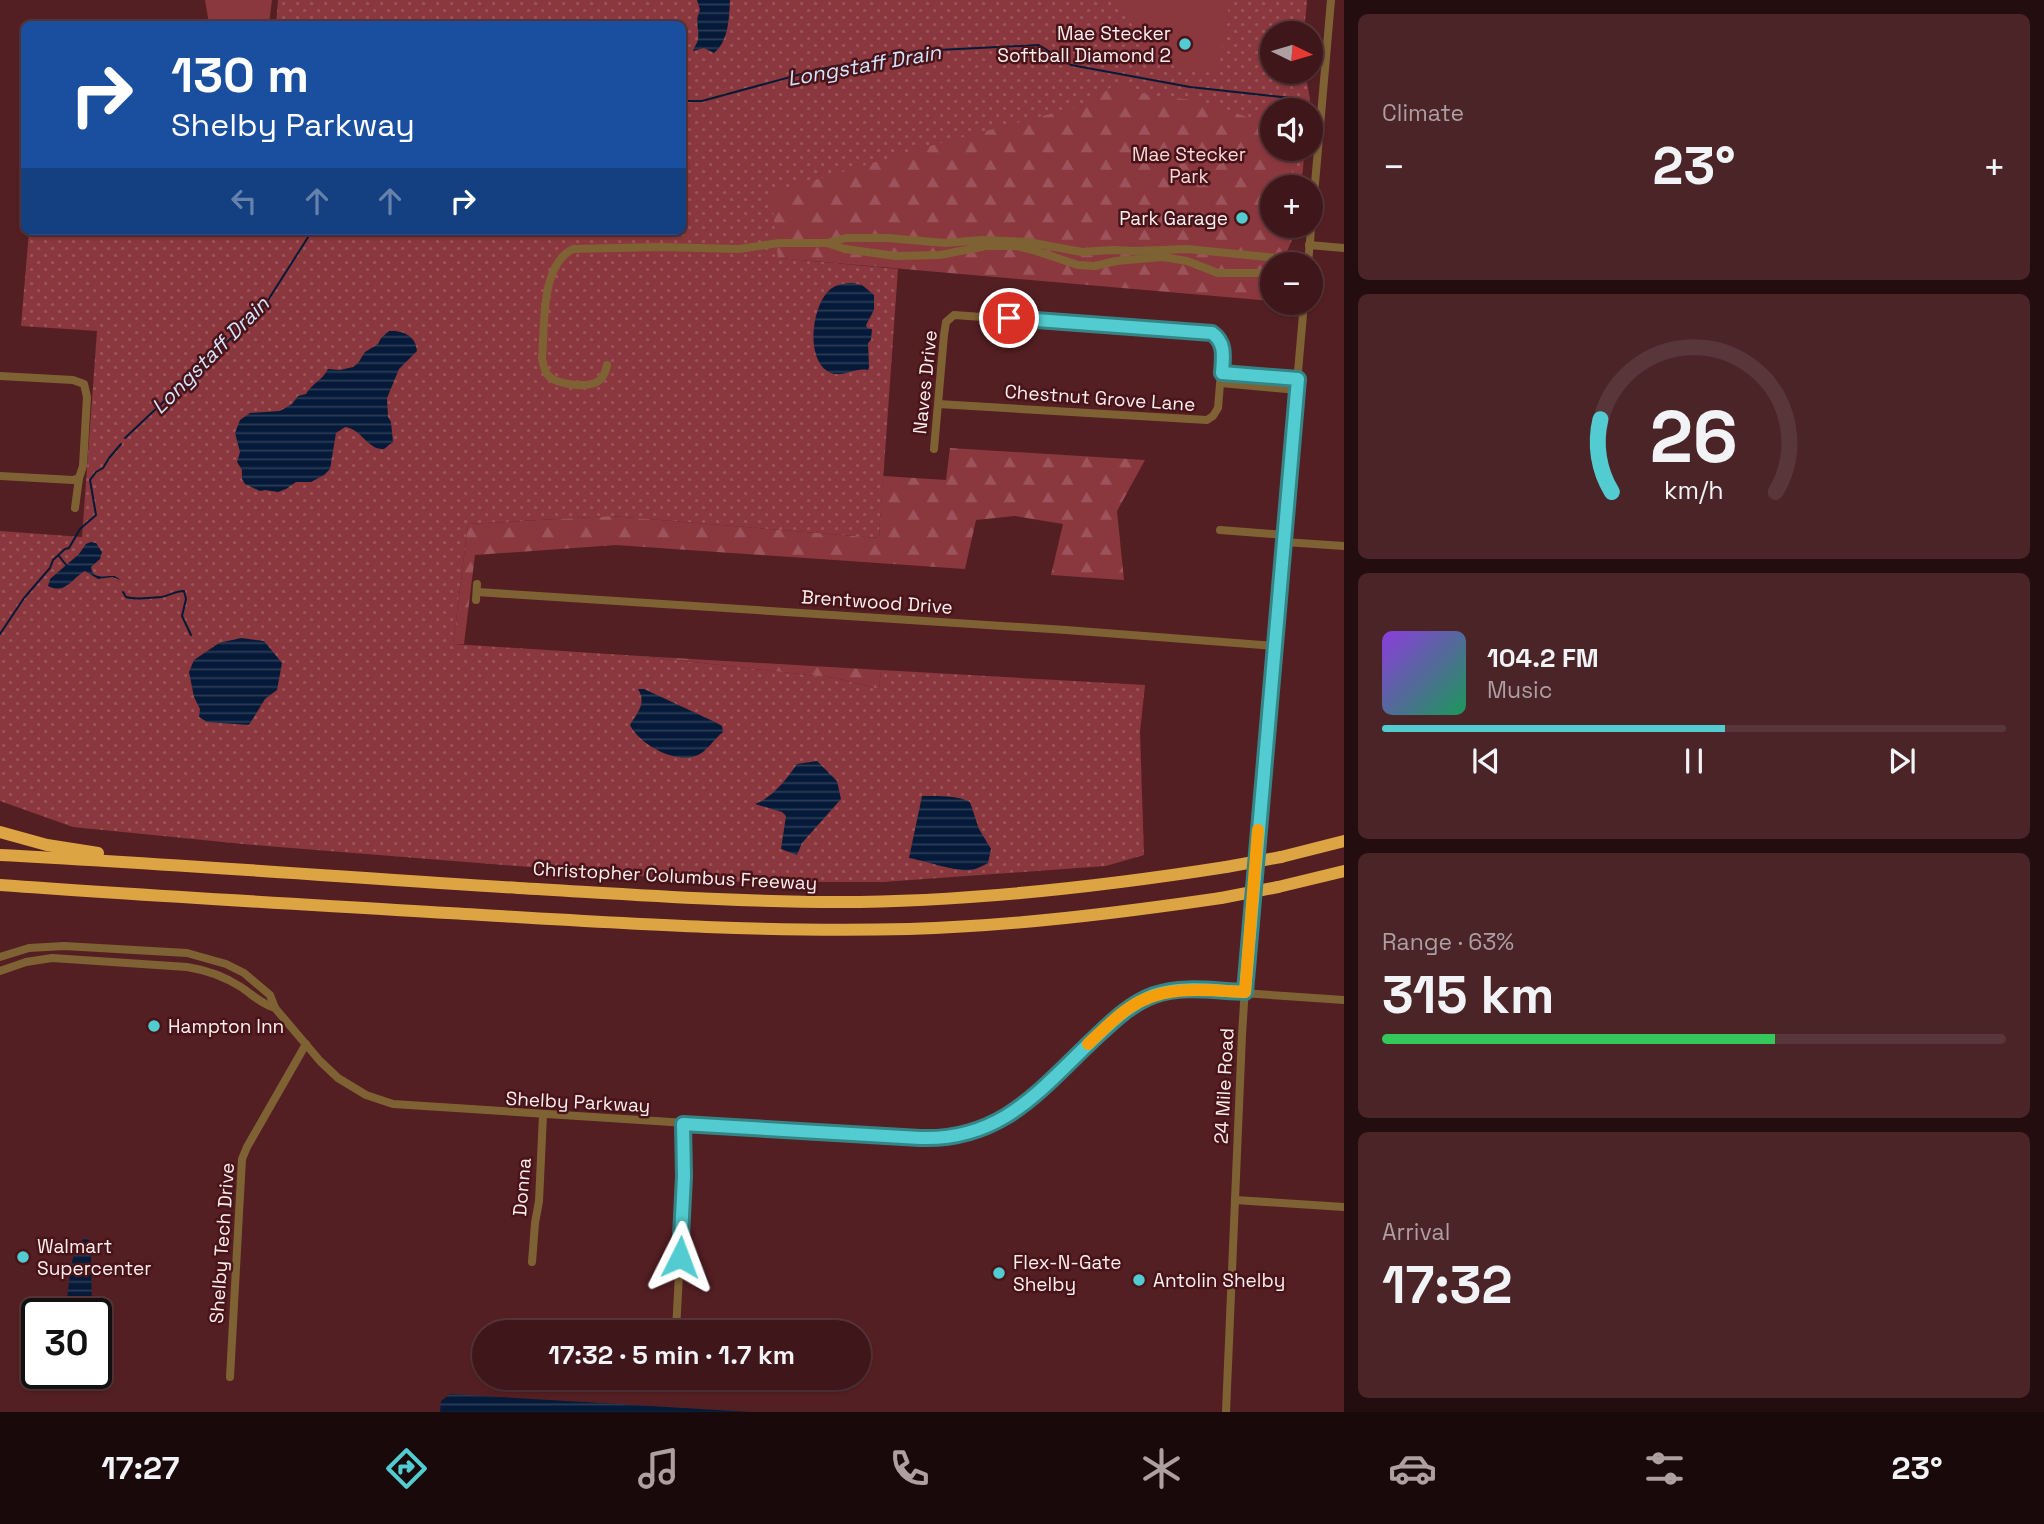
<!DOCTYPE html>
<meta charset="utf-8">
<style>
:root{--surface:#3f171a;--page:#4a2427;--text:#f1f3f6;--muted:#ad9fa2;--line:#583639;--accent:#52ccd0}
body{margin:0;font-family:"Space Grotesk",sans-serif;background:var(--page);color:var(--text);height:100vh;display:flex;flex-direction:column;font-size:26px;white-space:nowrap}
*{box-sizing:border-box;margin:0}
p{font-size:23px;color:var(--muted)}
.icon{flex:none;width:38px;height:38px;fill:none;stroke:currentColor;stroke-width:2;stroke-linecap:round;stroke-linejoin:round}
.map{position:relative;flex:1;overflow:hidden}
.panel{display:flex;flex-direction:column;gap:14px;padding:14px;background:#230d0e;width:700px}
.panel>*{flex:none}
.top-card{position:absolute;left:21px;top:21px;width:665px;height:214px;border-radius:10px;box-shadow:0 2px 5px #0004,0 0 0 2px var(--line);background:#1a4fa0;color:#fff;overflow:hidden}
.needle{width:46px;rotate:95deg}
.controls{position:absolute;left:1260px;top:21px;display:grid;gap:14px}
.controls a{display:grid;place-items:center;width:63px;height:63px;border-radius:50%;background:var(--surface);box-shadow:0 2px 5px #0004,0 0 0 2px var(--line);font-size:35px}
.speed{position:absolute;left:21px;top:1298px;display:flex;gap:14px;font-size:35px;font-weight:700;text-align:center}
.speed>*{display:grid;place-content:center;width:91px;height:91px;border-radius:50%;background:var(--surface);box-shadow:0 2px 5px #0004,0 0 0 2px var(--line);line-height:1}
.speed .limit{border:4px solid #111;border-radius:10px;background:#fff;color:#111}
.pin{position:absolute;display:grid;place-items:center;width:60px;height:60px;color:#fff;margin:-30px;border:4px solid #fff;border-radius:50%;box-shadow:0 2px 7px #0007}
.me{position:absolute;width:77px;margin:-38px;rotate:3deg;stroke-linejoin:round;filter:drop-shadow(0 0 5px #0008)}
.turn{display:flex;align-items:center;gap:24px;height:147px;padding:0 35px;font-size:32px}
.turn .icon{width:91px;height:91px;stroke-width:2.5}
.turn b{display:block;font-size:49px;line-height:60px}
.lanes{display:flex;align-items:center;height:66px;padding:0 35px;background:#0003;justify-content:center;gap:35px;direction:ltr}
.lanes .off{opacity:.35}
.big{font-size:52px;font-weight:700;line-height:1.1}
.panel .tile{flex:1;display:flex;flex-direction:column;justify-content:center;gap:10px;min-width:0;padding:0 24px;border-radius:10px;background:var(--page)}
.panel .dial{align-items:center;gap:0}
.dial svg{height:182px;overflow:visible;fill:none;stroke:var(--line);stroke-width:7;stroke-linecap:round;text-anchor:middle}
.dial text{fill:var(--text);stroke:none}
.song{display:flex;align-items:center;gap:21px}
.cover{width:84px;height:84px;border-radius:10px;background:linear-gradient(135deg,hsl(270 70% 55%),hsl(150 70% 35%))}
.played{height:7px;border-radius:4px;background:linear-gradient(90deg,var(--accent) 55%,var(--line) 55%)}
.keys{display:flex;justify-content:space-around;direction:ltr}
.heat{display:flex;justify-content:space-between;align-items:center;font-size:38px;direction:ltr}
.charge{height:10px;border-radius:5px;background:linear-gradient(90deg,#34c759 63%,var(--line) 0)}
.trip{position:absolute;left:472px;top:1320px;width:399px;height:70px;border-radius:35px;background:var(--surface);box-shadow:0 2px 5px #0004,0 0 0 2px var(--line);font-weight:700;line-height:70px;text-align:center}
.menu{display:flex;height:112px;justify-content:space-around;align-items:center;background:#19090a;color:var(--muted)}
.menu .icon{width:49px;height:49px}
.menu .on{color:var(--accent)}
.menu b{font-size:32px;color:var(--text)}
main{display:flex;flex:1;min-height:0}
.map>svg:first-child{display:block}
.green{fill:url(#green-dots)}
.forest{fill:url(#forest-firs)}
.pitch{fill:#8b373e}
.water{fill:url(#water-rules)}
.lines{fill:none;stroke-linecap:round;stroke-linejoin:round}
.stream{stroke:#051a38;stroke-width:2}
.minor{stroke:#7f6234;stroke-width:8}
.highway{stroke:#dda443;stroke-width:12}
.highway-bridge{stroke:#dda443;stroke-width:12}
.route-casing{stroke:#358587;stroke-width:18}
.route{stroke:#52ccd0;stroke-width:12}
.slow{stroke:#f59e0b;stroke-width:12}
.poi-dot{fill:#52ccd0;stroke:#481419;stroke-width:2.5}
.labels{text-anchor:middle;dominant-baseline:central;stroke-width:5;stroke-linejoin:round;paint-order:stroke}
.poi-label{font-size:19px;fill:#fceeed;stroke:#481419;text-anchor:start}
.park-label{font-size:19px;fill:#f9d7d7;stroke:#481419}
.street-label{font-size:19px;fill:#fceeed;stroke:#481419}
.water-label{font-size:21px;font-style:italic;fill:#d2e3fc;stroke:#481419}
</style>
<main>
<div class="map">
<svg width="1344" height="1412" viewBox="0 0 1344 1412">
<defs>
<pattern id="green-dots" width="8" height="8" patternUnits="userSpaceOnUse" patternTransform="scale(1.75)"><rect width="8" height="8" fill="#8b373e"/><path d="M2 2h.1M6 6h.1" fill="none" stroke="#9c545a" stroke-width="1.8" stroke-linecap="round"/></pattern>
<pattern id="forest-firs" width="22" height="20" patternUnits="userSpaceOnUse" patternTransform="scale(1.75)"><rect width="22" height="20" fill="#8b373e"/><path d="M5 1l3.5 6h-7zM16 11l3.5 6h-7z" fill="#9c545a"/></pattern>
<pattern id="water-rules" width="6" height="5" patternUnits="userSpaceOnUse" patternTransform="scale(1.75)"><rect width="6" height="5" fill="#051a38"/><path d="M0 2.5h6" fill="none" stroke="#2a3c55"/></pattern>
</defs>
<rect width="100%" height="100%" fill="#541f23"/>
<polygon class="green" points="278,0 1307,0 1304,33 1272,33 1272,72 1305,72 1310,99 1309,110 1272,110 1272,149 1305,149 1301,187 1272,187 1272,226 1298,226 1285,256 1117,84 1085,105 779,258 898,269 879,538 611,516 468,524 453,644 640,656 835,678 879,689 881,670 1145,685 1140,732 1144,855 1106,866 883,882 715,882 243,844 73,827 0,801 0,531 82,537 97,331 21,326 29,231 682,231 682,24 276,24"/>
<g class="forest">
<polygon points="1118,83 1147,95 1202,101 1272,126 1272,149 1294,149 1291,187 1272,187 1272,226 1289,226 1286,264 1272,264 1272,301 778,258 771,193 926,147 1084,105"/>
<polygon points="950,448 1145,460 1117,511 1124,580 1051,575 1063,524 1015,516 976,520 965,569 616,545 475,555 464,644 453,644 468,524 611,516 879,538 883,476 946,480"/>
<polygon points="640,656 881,670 879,689 835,678"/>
</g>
<g class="pitch">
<polygon points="205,0 272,0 269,24 209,24"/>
<path d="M1120 0H1229L1227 25 1217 73C1209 72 1199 73 1190 71 1154 62 1133 33 1120 0Z"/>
</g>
<g class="water">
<path d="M697 0H730C729 17 729 41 714 53L704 48 693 51C694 47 697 44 698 40 700 29 694 22 700 10Z"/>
<path d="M853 283 862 285 874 295V310L866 325 867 328 872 329 871 340 868 343 869 367 868 370C853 367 841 380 827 371 805 356 812 302 832 288 838 284 846 283 853 283Z"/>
<path d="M389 331C403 330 416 336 417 351L399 369 387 398 388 417 391 422 393 442 384 449C367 450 362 429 345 427L336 433 330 469 324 475 311 482H296L286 489 278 492 265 490 260 491 245 484 242 479V470L237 462 240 452 235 433 240 420 250 413 280 411 292 404 298 396 306 394C312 383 322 381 328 369L340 370 353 367 358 363 365 352 378 344 381 338Z"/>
<path d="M91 542 96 543 102 552 100 559 91 567C93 581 105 575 115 576L121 580 112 577 98 579 85 571C72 578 66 595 48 586L50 579 79 554 86 544Z"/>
<polygon points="241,638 264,641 282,663 277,690 265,699 249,725 207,722 199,717 200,709 194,697 189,672 194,660 219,643"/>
<path d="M638 689H644L715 722 722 726 723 732C714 739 707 751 698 755 676 765 639 744 630 725 637 713 647 704 638 689Z"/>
<path d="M817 761 837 781 841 799 802 843 797 855 781 849 786 816 782 812 755 804C773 797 786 780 797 764Z"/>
<path d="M922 796C937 796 957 795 970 802L979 829 991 849 988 863C982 866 977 869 971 870 957 872 925 861 909 858Z"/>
<path d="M84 1238 89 1240 95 1248 91 1257 92 1314H67L65 1302 67 1299C70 1279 69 1253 84 1238Z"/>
<polygon points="450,1394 751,1412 440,1412 441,1401"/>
</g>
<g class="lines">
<g class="stream">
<polyline points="682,101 702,101 816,70 918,51 1039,45 1071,65 1190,87 1291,98"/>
<polyline points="125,438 263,308 312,231"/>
<polyline points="59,556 67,566"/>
<path d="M123 592 126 597C136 600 151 598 161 597 169 596 175 591 184 591L186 599 182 616 191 635"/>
<polyline points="0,634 24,598 50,568 53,560 65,549 69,548 80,529 96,515 90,480 96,472 103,468 109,458 121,444"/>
</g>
<g class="minor">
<polyline points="827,243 845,249 896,256 940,255 986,246 1016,246 1033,250 1078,265 1095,266 1116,261 1163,257 1187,261 1218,273 1272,273"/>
<polyline points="1309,245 1344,248"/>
<polyline points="1308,264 1331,0"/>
<path d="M607 365C606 371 604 376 600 380 589 389 555 385 547 374 544 369 543 363 542 358 545 326 540 265 573 249L660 247 739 249 779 243H827L846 238H888L945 243 982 240 1028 242 1082 252 1112 250 1135 251 1187 249 1308 261"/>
<polyline points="1222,373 1298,379"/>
<polyline points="0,376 73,380 84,384 87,397 83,466 79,478 75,508"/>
<polyline points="1221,383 1297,390"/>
<polyline points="934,449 944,335 946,322 954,315 1209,333 1219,339 1223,348 1218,408 1213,416 1207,420 938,404"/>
<polyline points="0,476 73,480 79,478"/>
<polyline points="1220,530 1285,535"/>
<polyline points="1284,542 1344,546"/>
<polyline points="477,592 1066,630 1275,646"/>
<polyline points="476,600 477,584"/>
<path d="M0 957 29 948 64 946 187 953 226 964 244 973 270 995 275 1008 320 1061 338 1078 366 1095 393 1104 920 1138C946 1139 970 1136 993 1125 1029 1107 1069 1062 1099 1034 1116 1018 1132 1003 1155 995 1169 991 1183 990 1198 990L1344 1000"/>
<path d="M0 971 26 962 52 958 187 967C206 970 224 976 241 987 253 995 261 1004 275 1008"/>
<polyline points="1235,1200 1344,1207"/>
<polyline points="532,1262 535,1223 539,1201 543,1115"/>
<polyline points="676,1331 684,1176 683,1124"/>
<polyline points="230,1377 242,1159 247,1147 306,1044"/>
<polyline points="1226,1412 1242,1035 1247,954 1304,303"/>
</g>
<g class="highway">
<polyline points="0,832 47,845 98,853"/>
<path d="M0 855C173 864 345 877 518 888 625 894 732 902 839 902 968 902 1098 887 1226 867"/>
<polyline points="1281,857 1344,841"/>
<path d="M0 885C149 896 299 904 448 913 602 922 755 933 909 929 1013 926 1118 913 1221 898"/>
<polyline points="1278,887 1344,871"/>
</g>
<g class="highway-bridge">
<polyline points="1226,867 1281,857"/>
<polyline points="1221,898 1278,887"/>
</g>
</g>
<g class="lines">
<defs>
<path id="route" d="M680 1257 684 1176 683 1124 920 1138C1004 1141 1042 1087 1098 1035 1115 1019 1132 1003 1154 995 1183 985 1215 991 1245 992L1298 379 1222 373C1223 357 1226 343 1212 333L1009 318"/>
</defs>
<use href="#route" class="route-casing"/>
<use href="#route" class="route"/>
<path class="slow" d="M1088 1044C1101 1032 1114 1018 1129 1008 1164 984 1205 990 1245 992L1258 830"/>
</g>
<g class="poi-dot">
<circle cx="1185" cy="44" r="7"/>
<circle cx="1242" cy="218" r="7"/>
<circle cx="154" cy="1026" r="7"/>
<circle cx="23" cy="1257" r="7"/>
<circle cx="999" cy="1273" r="7"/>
<circle cx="1139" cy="1280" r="7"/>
</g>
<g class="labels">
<g class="poi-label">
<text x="1171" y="33" text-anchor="end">Mae Stecker<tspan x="1171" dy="22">Softball Diamond 2</tspan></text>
<text x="1228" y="218" text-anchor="end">Park Garage</text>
<text x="168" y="1026">Hampton Inn</text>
<text x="37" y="1246">Walmart<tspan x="37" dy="22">Supercenter</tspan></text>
<text x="1013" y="1262">Flex-N-Gate<tspan x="1013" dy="22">Shelby</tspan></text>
<text x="1153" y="1280">Antolin Shelby</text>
</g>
<g class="park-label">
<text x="1189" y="154">Mae Stecker<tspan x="1189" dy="22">Park</tspan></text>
</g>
<g class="street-label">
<text transform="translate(925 382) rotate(-84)">Naves Drive</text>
<text transform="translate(1100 398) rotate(4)">Chestnut Grove Lane</text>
<text transform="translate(877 602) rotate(4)">Brentwood Drive</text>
<text transform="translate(675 876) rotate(3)">Christopher Columbus Freeway</text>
<text transform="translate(1224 1086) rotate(-87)">24 Mile Road</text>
<text transform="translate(578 1102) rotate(3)">Shelby Parkway</text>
<text transform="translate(522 1187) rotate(-85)">Donna</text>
<text transform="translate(222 1243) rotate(-86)">Shelby Tech Drive</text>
</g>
<g class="water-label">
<text transform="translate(864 65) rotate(-10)">Longstaff Drain</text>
<text transform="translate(210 355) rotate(-45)">Longstaff Drain</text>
</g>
</g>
</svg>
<div class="controls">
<a><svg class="needle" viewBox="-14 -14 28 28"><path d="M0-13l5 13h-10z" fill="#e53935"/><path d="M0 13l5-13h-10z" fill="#ad9fa2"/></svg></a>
<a><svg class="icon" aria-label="sound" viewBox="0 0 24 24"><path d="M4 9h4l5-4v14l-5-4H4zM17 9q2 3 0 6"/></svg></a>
<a>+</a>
<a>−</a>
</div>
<div class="speed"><div class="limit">30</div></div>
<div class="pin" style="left:1009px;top:318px;background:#d93025"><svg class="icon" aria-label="arrive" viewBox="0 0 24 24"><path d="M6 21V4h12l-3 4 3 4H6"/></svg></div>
<svg class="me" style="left:680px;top:1257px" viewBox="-20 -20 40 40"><path d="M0-17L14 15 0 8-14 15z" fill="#52ccd0" stroke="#fff" stroke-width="4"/></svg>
<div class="trip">17:32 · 5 min · 1.7 km</div>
<div class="top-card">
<div class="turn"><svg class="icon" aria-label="right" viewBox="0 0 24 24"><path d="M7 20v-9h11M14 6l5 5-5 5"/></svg><div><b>130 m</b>Shelby Parkway</div></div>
<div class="lanes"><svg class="icon off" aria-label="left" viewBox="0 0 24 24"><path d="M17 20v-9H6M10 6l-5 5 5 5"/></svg><svg class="icon off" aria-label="ahead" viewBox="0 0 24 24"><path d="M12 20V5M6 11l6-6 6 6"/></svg><svg class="icon off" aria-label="ahead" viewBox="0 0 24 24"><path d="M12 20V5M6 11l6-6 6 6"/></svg><svg class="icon" aria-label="right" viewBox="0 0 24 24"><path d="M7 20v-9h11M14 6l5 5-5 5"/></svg></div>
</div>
</div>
<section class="panel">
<div class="tile"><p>Climate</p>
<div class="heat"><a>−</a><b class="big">23°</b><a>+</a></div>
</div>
<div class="tile dial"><svg viewBox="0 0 100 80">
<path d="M14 69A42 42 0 1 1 86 69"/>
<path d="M14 69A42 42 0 0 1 9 37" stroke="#52ccd0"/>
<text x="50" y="56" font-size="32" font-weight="700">26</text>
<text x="50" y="72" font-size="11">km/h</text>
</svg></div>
<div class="tile">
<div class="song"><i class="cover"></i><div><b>104.2 FM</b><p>Music</p></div></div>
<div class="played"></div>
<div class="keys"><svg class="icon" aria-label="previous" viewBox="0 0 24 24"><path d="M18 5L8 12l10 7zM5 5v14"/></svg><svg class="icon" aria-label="pause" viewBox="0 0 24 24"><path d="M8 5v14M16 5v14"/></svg><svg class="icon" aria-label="next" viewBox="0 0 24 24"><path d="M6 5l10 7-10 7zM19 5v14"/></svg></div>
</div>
<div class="tile"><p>Range · 63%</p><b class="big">315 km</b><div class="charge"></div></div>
<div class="tile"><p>Arrival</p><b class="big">17:32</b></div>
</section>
</main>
<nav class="menu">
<b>17:27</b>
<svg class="icon on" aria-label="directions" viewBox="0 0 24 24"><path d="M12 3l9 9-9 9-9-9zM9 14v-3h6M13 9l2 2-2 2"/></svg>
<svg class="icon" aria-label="music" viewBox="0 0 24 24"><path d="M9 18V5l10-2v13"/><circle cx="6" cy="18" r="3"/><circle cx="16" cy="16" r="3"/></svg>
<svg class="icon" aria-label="phone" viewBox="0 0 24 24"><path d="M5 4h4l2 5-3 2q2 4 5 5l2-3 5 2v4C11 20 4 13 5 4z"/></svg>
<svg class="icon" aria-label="climate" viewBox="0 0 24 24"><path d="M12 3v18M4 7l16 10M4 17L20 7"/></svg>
<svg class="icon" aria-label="car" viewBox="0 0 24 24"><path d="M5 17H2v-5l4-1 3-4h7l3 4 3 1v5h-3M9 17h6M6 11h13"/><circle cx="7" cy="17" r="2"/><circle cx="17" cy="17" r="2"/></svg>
<svg class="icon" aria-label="filters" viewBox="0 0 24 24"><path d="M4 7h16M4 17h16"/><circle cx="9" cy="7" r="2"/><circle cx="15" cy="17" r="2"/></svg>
<b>23°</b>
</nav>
